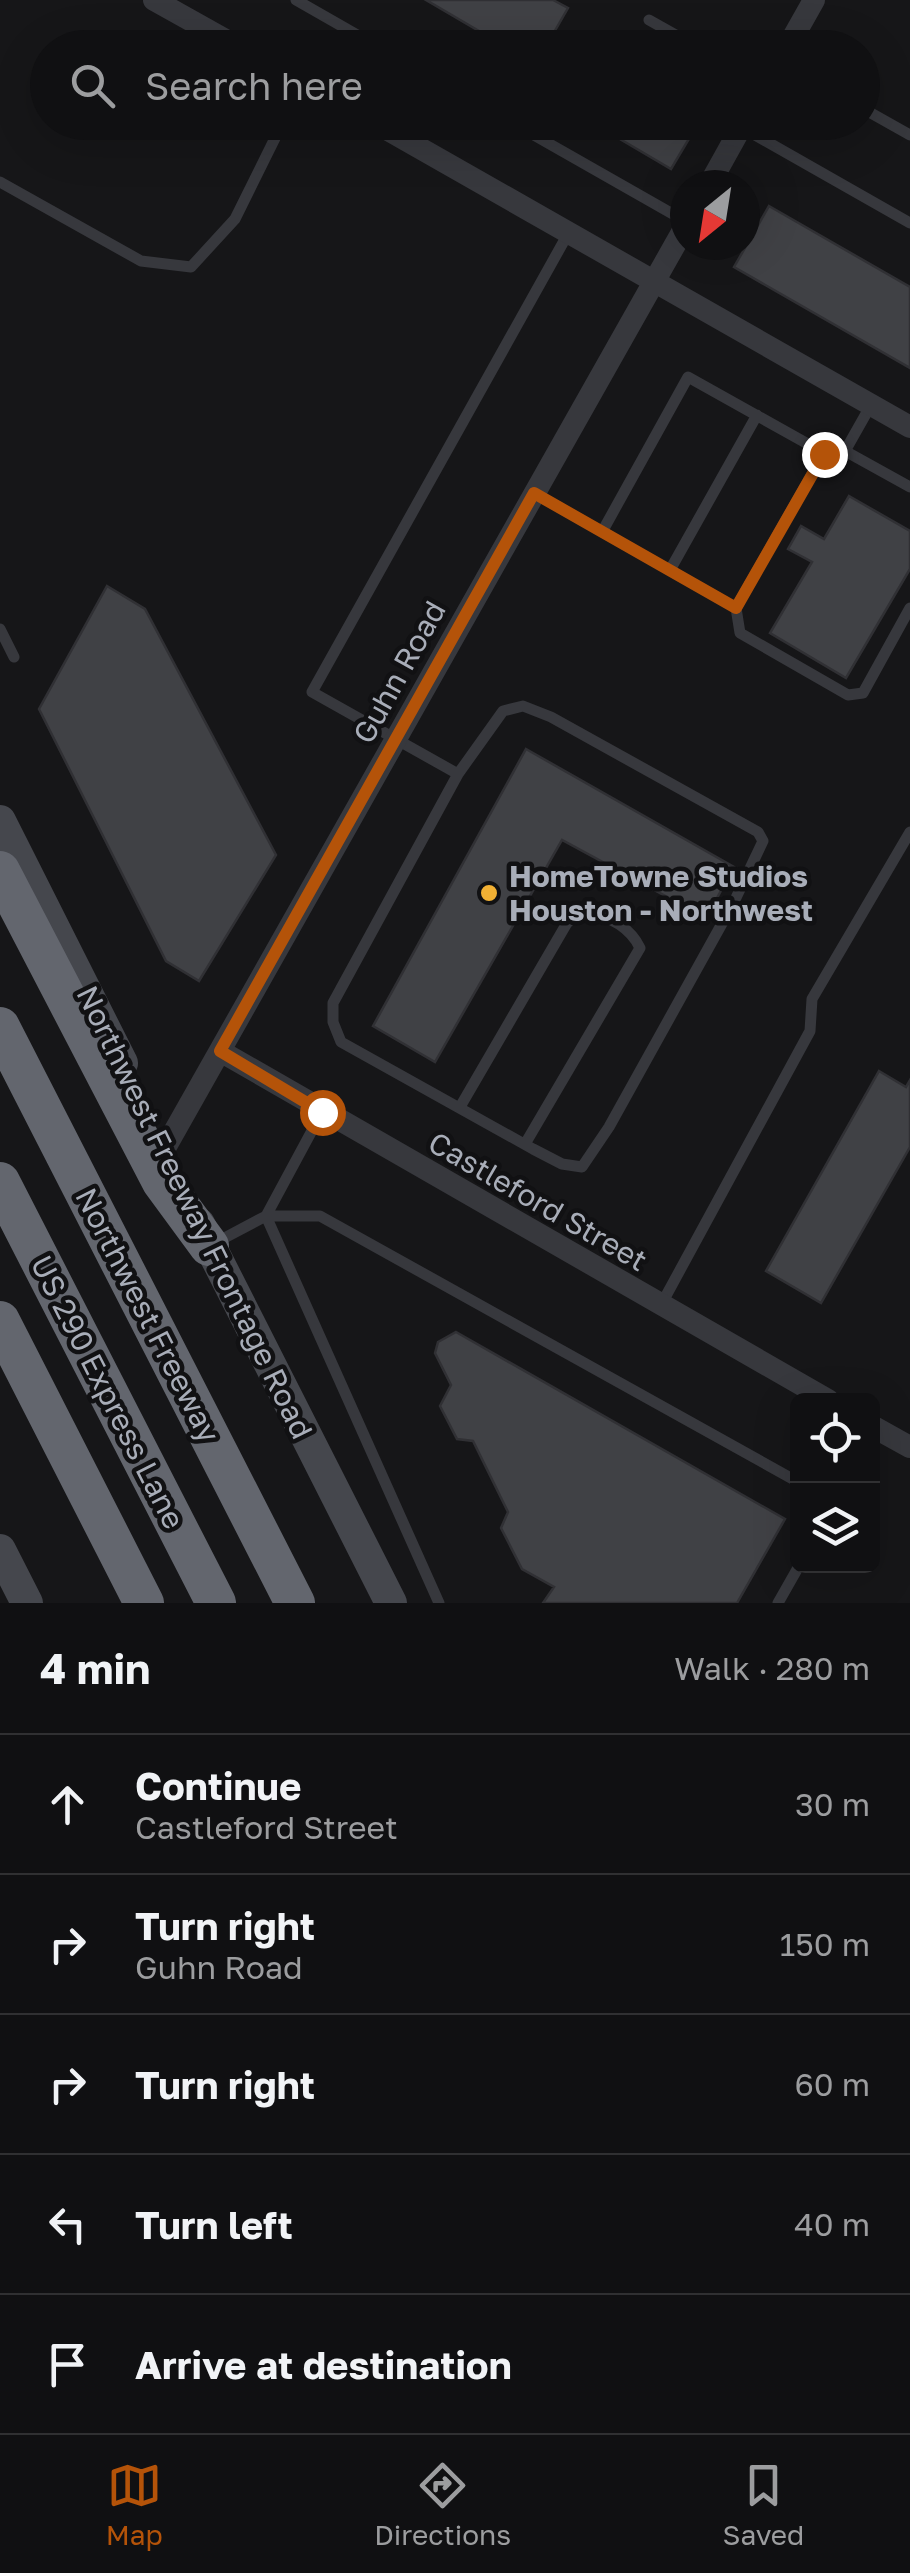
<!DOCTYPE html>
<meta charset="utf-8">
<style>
:root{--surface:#101012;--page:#19191b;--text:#f1f3f6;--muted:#9c9d9f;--line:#303032;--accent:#b45309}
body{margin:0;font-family:"Golos Text",sans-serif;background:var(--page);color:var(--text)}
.controls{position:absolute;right:30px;bottom:30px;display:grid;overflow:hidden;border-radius:15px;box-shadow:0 10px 40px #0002}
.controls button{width:90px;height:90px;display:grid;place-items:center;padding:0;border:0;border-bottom:2px solid var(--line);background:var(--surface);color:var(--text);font:50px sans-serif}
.compass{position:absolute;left:670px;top:170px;width:90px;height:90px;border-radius:50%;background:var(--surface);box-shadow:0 10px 40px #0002;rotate:210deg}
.stop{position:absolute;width:30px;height:30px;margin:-22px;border:8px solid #b45309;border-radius:50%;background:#fff}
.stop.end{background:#b45309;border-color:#fff;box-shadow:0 2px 10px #0008}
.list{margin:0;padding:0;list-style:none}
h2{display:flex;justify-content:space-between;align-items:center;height:130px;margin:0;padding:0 40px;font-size:42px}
h2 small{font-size:32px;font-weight:400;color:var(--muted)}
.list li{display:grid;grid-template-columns:65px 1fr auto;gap:30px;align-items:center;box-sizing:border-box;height:140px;padding:0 40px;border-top:2px solid var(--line)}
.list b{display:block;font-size:38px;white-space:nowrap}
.list p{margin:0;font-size:32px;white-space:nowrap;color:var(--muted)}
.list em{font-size:32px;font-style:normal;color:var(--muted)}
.icon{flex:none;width:55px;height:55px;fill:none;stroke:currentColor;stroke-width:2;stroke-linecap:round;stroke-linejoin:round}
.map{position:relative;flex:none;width:910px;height:1603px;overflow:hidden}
.search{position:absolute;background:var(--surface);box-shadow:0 10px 40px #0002;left:30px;right:30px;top:30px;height:110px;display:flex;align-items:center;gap:25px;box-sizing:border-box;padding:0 35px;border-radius:55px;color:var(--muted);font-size:38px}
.sheet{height:830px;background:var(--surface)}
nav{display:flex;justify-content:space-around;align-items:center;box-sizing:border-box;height:140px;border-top:2px solid var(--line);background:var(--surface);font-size:28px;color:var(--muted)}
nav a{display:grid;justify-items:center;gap:5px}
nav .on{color:var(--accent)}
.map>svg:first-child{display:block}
</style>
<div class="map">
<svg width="910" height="1603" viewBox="0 0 910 1603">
<rect width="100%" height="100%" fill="#161618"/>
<path fill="#404145" stroke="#303034" stroke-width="2.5" d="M 426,0 L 553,0 L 568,8 L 545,48 L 508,48 Z
M 591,122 L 699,122 L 671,169 Z
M 769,206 L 910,287 L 910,368 L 734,267 Z
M 849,496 L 910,531 L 910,569 L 846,678 L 770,633 L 812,562 L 788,549 L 801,526 L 824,539 Z
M 107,586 L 145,609 L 276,855 L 199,981 L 166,961 L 39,709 Z
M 526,749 L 734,867 L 706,918 L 562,840 L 435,1062 L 373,1026 Z
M 879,1071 L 906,1087 L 910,1080 L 910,1147 L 821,1303 L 766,1271 Z
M 456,1332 L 785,1519 L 737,1603 L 543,1603 L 554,1587 L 522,1569 L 501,1528 L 508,1512 L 473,1441 L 457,1439 L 440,1406 L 451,1385 L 435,1353 L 438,1342 Z"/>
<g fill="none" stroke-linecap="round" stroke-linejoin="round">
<path stroke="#37383d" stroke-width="11" d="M 296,0 L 380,48
M 649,20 L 699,48
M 862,108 L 910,135
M 511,122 L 685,221
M 741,127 L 910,223
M 0,182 L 141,261 L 191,267 L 235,219 L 283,122
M 845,451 L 910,487
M 534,493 L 736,608 L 824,453 L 845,451 L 871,405
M 602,532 L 688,377 L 824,453
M 670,570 L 757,415
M 736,608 L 740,633 L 848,695 L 863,693 L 910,608
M 0,629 L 14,657
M 458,774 L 503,711 L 523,706 L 551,717 L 758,832 L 763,841 L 734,902 L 609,1127 L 582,1167 L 562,1164 L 533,1149 L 341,1042 L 333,1022 L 333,1003 L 458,774 L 312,692 L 569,232
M 460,1107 L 567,923 L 582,910 C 605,915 630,926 640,948 L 525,1144
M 322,1112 L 266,1216 L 439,1603
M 213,1244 L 266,1216 L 320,1216 L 798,1482
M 661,1305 L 810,1031 L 812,999 L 910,832
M 778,1603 L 799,1566"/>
<path stroke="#37383d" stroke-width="22" d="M 154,0 L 240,48
M 787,48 L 814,0
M 374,122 L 910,427
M 709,185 L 744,122
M 220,1051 L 828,1400
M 165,1148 L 685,227
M 872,1426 L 910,1447"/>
<path stroke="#45474d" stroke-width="32" d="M 0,821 L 122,1063
M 199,1224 L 391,1603
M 0,1550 L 27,1603"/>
<path stroke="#63666e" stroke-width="40" d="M 0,871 L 162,1182 L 209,1246
M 0,1027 L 295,1603
M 0,1182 L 216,1603
M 0,1321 L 144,1603"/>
</g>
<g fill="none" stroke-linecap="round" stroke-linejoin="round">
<path stroke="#b45309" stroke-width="12" d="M 322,1112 L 220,1051 L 534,493 L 736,608 L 824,454"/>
</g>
<circle fill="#f2b134" stroke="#111113" stroke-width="4" cx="489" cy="893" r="10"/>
<g text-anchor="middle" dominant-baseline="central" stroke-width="9" stroke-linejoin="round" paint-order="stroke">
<g font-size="30" fill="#a8adb8" stroke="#111113">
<text transform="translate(399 672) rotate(-61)">Guhn Road</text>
<text transform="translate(538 1201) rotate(30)">Castleford Street</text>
<text transform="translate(195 1212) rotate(64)">Northwest Freeway Frontage Road</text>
<text transform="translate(148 1315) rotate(63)">Northwest Freeway</text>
<text transform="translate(108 1392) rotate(63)">US 290 Express Lane</text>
</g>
<g font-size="30" font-weight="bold" fill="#a8adb8" stroke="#111113" text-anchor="start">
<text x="509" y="876">HomeTowne Studios<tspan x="509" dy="34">Houston - Northwest</tspan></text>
</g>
</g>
</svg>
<div class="controls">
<button><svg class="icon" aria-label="locate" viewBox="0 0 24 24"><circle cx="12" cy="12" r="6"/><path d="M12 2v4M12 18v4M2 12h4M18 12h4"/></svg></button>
<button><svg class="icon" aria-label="layers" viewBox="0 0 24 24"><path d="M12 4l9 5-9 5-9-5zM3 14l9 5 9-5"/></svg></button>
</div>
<svg class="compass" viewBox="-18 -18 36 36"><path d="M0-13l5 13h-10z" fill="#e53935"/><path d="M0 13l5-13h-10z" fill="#9c9d9f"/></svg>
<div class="stop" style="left:322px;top:1112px"></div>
<div class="stop end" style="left:824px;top:454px"></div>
<div class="search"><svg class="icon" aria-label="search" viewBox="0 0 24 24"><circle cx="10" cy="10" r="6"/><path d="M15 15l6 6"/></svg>Search here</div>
</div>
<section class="sheet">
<h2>4 min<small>Walk · 280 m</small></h2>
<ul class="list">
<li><svg class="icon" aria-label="ahead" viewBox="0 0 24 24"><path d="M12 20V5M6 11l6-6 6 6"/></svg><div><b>Continue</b><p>Castleford Street</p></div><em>30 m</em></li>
<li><svg class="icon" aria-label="right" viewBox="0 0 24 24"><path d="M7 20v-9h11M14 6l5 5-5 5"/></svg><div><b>Turn right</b><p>Guhn Road</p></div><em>150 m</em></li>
<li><svg class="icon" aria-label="right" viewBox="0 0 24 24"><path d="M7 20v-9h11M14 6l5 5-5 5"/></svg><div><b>Turn right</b></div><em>60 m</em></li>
<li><svg class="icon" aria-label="left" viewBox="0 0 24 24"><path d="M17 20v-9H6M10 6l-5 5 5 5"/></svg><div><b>Turn left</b></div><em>40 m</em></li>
<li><svg class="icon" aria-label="arrive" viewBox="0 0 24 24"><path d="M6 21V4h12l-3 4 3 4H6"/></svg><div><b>Arrive at destination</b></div></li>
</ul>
</section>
<nav>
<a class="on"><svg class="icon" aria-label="map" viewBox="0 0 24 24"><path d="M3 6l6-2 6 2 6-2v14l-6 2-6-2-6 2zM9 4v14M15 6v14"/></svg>Map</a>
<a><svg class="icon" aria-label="directions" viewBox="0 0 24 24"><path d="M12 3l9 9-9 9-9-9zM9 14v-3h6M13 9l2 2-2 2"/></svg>Directions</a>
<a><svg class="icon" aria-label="saved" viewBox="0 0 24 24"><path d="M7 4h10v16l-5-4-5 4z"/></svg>Saved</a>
</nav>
